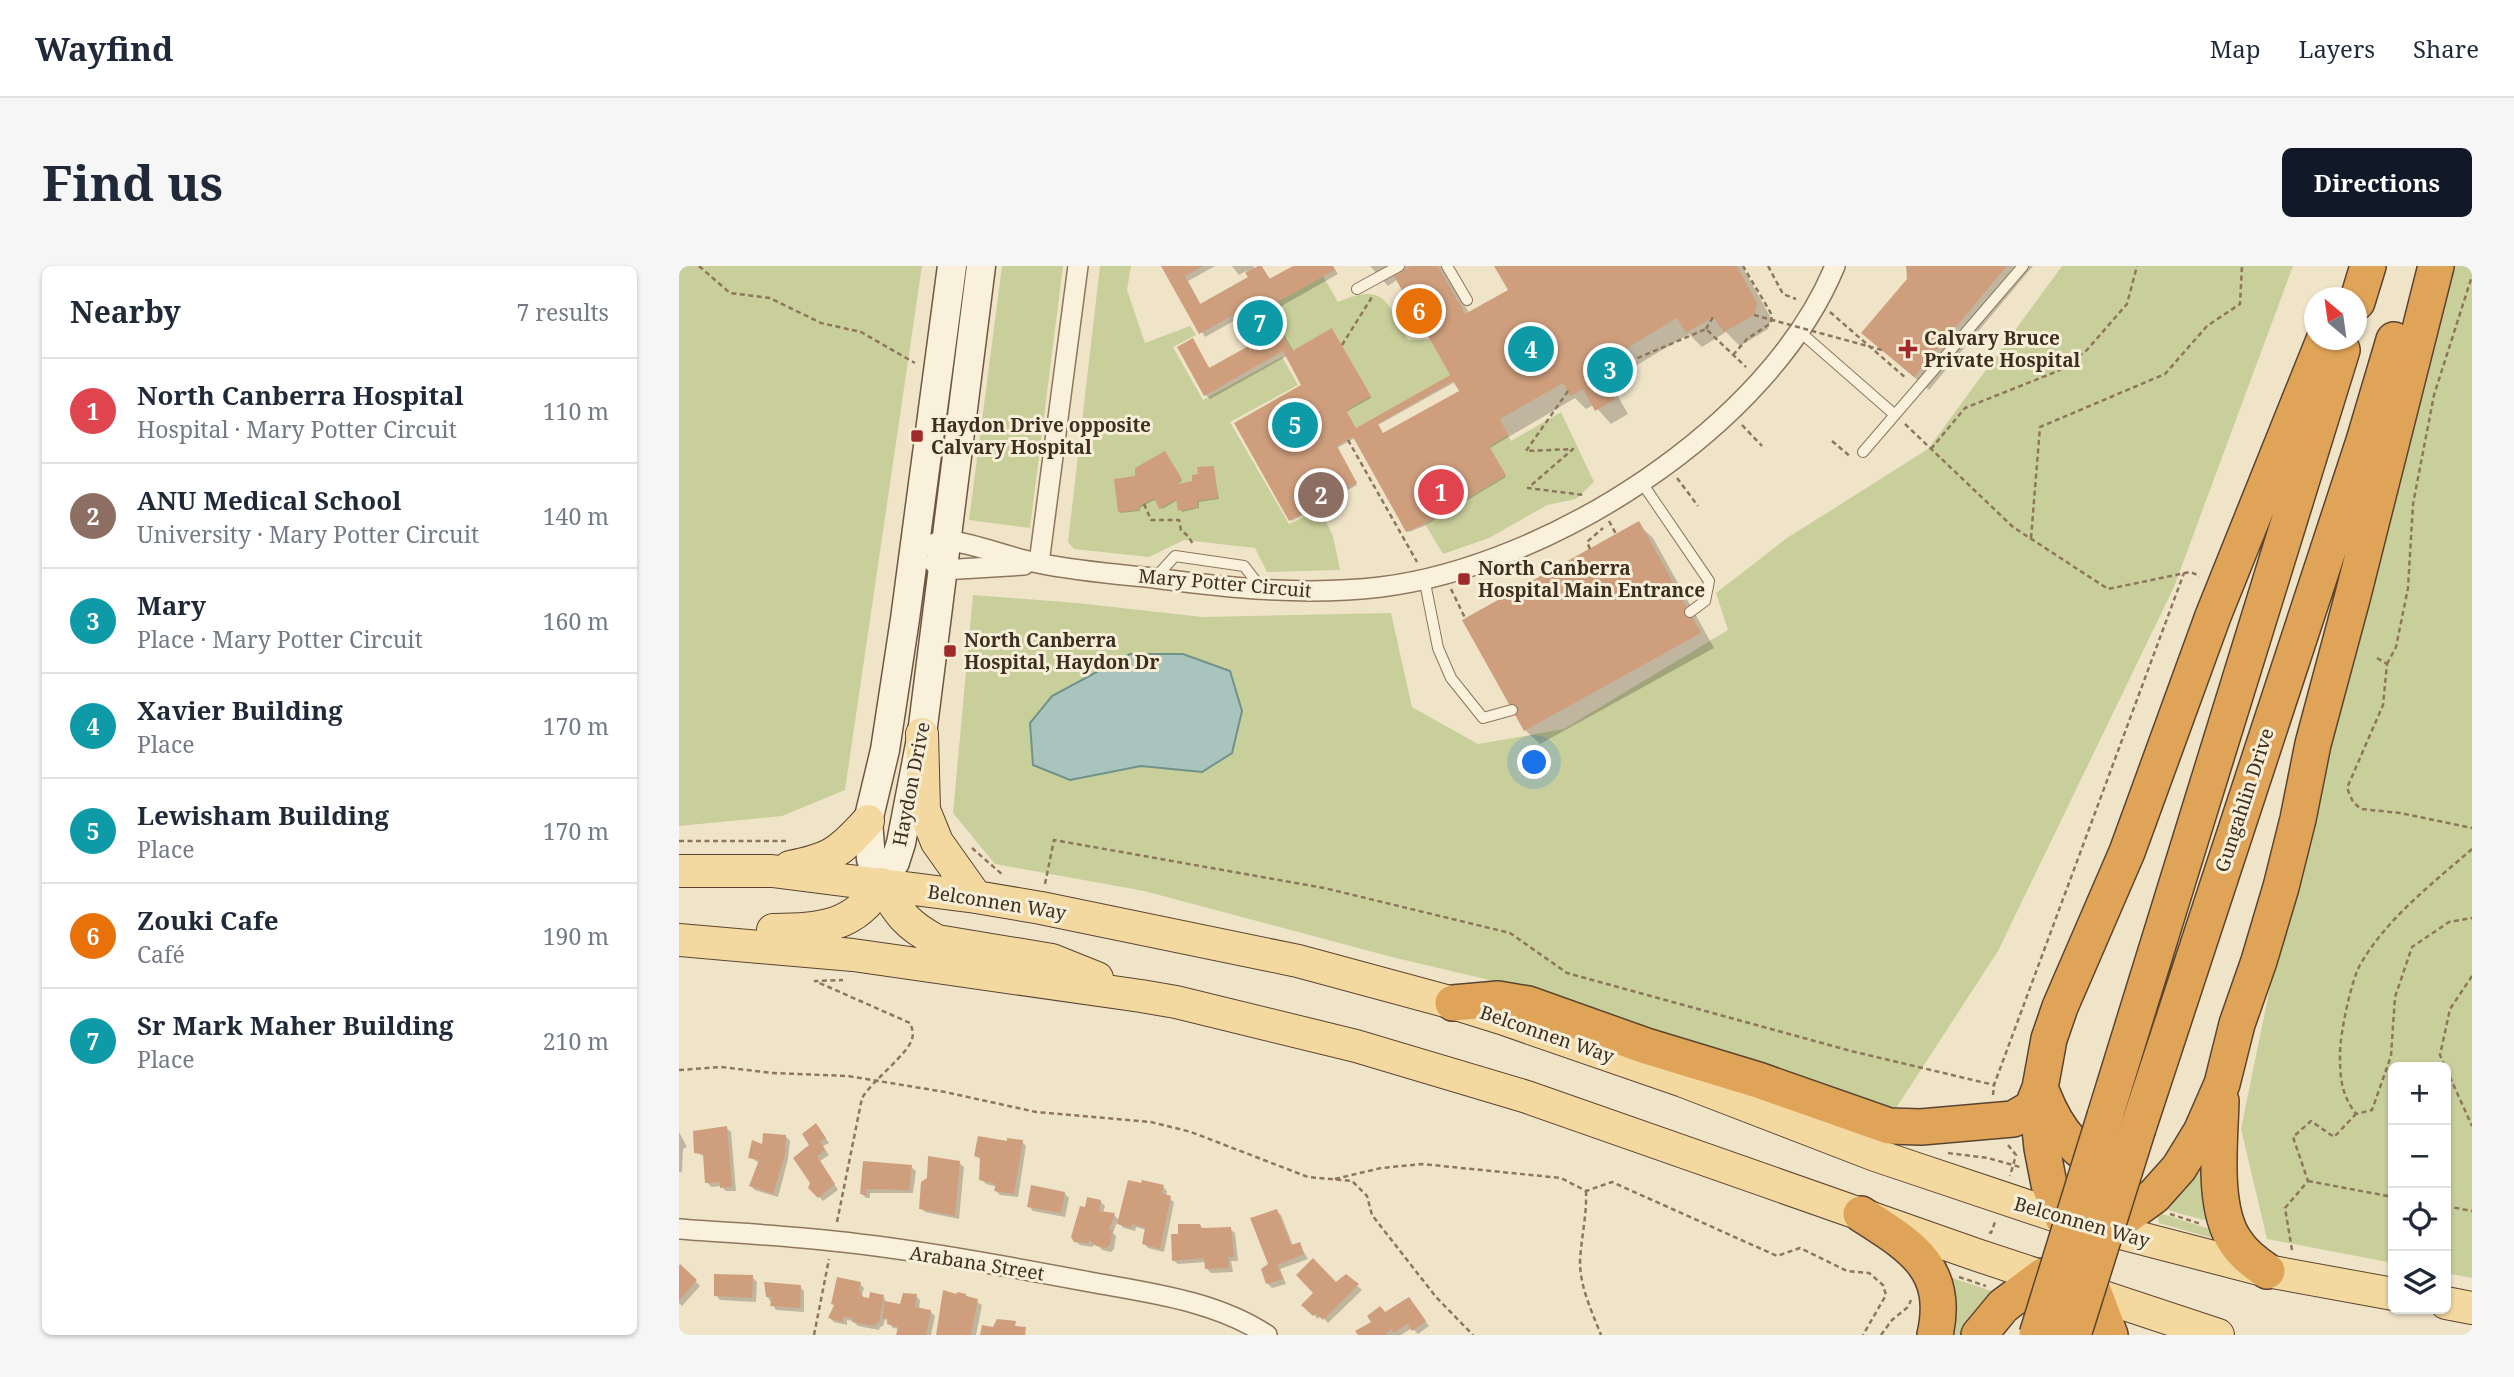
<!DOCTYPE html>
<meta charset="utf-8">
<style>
:root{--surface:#fff;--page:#f6f6f7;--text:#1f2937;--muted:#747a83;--line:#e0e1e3;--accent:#111827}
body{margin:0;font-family:"Noto Serif",serif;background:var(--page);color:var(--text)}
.controls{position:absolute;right:21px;bottom:21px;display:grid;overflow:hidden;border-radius:10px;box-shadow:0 2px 5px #0004}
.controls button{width:63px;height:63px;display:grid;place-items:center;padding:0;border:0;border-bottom:2px solid var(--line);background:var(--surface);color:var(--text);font:35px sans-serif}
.compass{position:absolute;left:1625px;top:21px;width:63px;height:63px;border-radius:50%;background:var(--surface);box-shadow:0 2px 5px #0004;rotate:331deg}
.you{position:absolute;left:856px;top:497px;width:24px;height:24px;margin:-18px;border:5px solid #fff;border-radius:50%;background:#1a73e8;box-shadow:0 0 0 10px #1a73e833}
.badge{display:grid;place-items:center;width:46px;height:46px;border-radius:50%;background:var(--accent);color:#fff;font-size:23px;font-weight:700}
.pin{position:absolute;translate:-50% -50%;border:4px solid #fff;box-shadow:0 2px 7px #0006}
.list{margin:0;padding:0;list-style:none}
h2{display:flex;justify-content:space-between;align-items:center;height:91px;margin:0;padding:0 28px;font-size:30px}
h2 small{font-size:23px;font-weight:400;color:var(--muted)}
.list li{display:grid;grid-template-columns:46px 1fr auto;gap:21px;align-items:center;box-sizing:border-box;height:105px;padding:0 28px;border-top:2px solid var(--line)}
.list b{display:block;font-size:26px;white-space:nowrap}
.list p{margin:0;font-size:23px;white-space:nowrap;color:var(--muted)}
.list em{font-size:23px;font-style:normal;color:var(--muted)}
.icon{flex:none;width:38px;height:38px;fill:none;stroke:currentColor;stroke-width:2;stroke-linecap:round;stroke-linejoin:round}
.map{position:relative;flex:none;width:1793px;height:1069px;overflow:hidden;border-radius:10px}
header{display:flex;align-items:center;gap:42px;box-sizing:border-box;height:98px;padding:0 35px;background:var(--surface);border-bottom:2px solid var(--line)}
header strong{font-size:33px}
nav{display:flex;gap:38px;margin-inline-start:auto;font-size:24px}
.intro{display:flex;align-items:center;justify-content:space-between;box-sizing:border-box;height:168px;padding:0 42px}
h1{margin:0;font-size:49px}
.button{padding:18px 32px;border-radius:10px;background:var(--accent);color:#fff;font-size:24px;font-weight:700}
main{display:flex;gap:42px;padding:0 42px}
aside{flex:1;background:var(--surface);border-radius:10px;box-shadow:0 2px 5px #0004}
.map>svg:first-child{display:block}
</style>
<header>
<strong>Wayfind</strong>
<nav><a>Map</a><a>Layers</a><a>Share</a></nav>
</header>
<div class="intro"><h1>Find us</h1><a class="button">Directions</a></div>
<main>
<aside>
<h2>Nearby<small>7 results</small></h2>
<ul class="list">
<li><span class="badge" style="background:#e0444e">1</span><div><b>North Canberra Hospital</b><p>Hospital · Mary Potter Circuit</p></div><em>110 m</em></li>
<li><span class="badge" style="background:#8d6e63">2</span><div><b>ANU Medical School</b><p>University · Mary Potter Circuit</p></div><em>140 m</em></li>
<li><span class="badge" style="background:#0f9aa8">3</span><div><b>Mary</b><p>Place · Mary Potter Circuit</p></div><em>160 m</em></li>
<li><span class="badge" style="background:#0f9aa8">4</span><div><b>Xavier Building</b><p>Place</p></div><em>170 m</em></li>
<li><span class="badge" style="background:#0f9aa8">5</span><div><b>Lewisham Building</b><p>Place</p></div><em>170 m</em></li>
<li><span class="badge" style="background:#e8710a">6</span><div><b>Zouki Cafe</b><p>Café</p></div><em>190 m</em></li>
<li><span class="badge" style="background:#0f9aa8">7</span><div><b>Sr Mark Maher Building</b><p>Place</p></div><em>210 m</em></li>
</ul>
</aside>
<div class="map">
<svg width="1793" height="1069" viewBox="0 0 1793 1069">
<rect width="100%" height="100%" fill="#f0e4c8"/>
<path fill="#c9cf9b" d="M 0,0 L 243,0 L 166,524 L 103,550 L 0,560 Z
M 323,0 L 384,0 L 351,262 L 290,254 Z
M 421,0 L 452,0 L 448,24 L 466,77 L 511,60 L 517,69 L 494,81 L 524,134 L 603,91 L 619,119 L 551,156 L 610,258 L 641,243 L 654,270 L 661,304 L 588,306 L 576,282 L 505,274 L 470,291 L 395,283 L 389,276 Z
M 1383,0 L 1614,0 L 1495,321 L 1319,685 L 1212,850 L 852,724 L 713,691 L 465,625 L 316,598 L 274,547 L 294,329 L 398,337 L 523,351 L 712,347 L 733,441 L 799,478 L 885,463 L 1049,364 L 1037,327 L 1108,272 L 1249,183 Z
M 1771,0 L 1793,0 L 1793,1012 L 1767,1007 L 1767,801 L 1714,801 L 1714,997 L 1588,973 L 1562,863 L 1611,623 Z
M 644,10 L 659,36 C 707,16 707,36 729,74 L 751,73 L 771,109 L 677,162 L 667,144 L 691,130 L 654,63 L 613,85 L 589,41 Z
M 882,146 L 915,216 L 897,233 L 868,239 L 810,272 L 764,288 L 746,258 L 827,209 L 810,180 L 829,169 L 832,175 Z
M 1524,883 L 1537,957 L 1495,946 L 1479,940 Z
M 1471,944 L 1537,965 L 1536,973 L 1480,957 L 1479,952 L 1475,951 L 1473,954 L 1465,951 Z
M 1264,1009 L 1319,1027 L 1286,1069 L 1264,1069 Z"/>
<path fill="#a9c4bc" stroke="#6f938a" stroke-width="2" d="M 451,388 L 504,388 L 551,405 L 563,445 L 553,487 L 523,506 L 462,500 L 391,514 L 354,499 L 351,457 L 373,430 Z"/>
<path fill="#0003" d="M 484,0 L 536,0 L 509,15 L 522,39 L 571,12 L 567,5 L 560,9 L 553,0 L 574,0 L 576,3 L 582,0 L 592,14 L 617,0 L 654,0 L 659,8 L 592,46 L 615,86 L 655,66 L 692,132 L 667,146 L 677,164 L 771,111 L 776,116 L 699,159 L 704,169 L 785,132 L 719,13 L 709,20 L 691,0 L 762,0 L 791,48 L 831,25 L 817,0 L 1063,0 L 1092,52 L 1089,63 L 1061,80 L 1047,66 L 1023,81 L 1010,68 L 943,108 L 950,120 L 937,127 L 949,148 L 932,158 L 915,139 L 907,143 L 896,132 L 811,182 L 827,211 L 745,260 L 730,266 L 676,172 L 658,182 L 678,219 L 613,255 L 612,254 L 625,119 L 608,90 L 531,133 L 526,128 L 513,74 L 531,103 L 577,78 L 562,51 L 526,71 Z
M 1229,0 L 1354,0 L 1250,124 L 1184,67 L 1229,13 Z
M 487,189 L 503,215 L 496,219 L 515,216 L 534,201 L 540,233 L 520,236 L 520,242 L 503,246 L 499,234 L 483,243 L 477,233 L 461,242 L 461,245 L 442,247 L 440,245 L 458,212 Z
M 959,258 L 974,272 L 1035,382 L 861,478 L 846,464 Z
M 47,862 L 52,866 L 57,925 L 47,925 L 42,920 L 32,921 L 28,916 L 26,891 L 17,886 Z
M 141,864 L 150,877 L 144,880 L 150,889 L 141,895 L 159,924 L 144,935 L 131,921 L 133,880 Z
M 0,866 L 8,881 L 4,883 L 3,906 L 0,906 Z
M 106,870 L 111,875 L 109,893 L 99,931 L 76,924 L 72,920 L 80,897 L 71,891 L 85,880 Z
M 343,876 L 347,880 L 339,931 L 321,929 L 317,925 L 318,921 L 307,918 L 302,913 L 302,894 L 297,889 L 329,877 Z
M 186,896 L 232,901 L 237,905 L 234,927 L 191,927 L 191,932 L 187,932 L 182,927 Z
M 280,897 L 285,901 L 280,953 L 246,946 L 242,942 Z
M 484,921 L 488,925 L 487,930 L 495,936 L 485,986 L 469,982 L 465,977 L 468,964 L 457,961 L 456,965 L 445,962 L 438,956 L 434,967 L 437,970 L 435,983 L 432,986 L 423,984 L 417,977 L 413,981 L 401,979 L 396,975 L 408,943 L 421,935 L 426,940 L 424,947 L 435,949 L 441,955 Z
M 385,927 L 390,932 L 386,951 L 354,945 L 350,940 Z
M 597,945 L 602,949 L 614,980 L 620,978 L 629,993 L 601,1003 L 607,1018 L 593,1022 L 588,1017 Z
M 521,959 L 525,964 L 551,963 L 556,967 L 559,995 L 552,995 L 554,1006 L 532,1007 L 528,1003 L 527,996 L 499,998 L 494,994 L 501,970 Z
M 2,1001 L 21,1020 L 3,1040 L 0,1037 Z
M 667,1010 L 683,1024 L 649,1057 L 642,1049 L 639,1053 L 625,1039 Z
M 73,1011 L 78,1016 L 77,1036 L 41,1034 L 37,1029 Z
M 181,1018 L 185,1022 L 183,1029 L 186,1033 L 204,1030 L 208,1037 L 222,1040 L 237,1030 L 241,1034 L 240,1044 L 252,1046 L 256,1050 L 252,1069 L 219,1069 L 220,1063 L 214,1062 L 206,1053 L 204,1060 L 201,1061 L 200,1064 L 179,1060 L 174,1055 L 168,1054 L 168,1059 L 155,1056 L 151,1052 Z
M 121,1021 L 125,1025 L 125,1046 L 97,1044 L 88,1030 Z
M 286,1029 L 303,1039 L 297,1069 L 259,1069 Z
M 734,1038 L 750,1060 L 739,1068 L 733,1062 L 722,1069 L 682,1069 L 706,1048 Z"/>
<path fill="#cf9f7d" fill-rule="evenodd" d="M 482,0 L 524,0 L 506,10 L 521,38 L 569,11 L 566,7 L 579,0 L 583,0 L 590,13 L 614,0 L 654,0 L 656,4 L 589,41 L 613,85 L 653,62 L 692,130 L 667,144 L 677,162 L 771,109 L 715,10 L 732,0 L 759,0 L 786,48 L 829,24 L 815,0 L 1058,0 L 1078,37 L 1075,49 L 1045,66 L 1034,51 L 1007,67 L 998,52 L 930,93 L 936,105 L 924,112 L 936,133 L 916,145 L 904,123 L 891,130 L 884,117 L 821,153 L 829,169 L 810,180 L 827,209 L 743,259 L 727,266 L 674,171 L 658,180 L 678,217 L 610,255 L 555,157 L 622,119 L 604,85 L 525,130 L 498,81 L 514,72 L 530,102 L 575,77 L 558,47 L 520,68 ZM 774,115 L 780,125 L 704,167 L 699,158 L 690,163 Z
M 1227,0 L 1328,0 L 1235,111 L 1182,67 L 1228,13 Z
M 486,185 L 503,213 L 498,216 L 498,218 L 513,215 L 513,209 L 519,208 L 518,201 L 535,200 L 539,232 L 519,234 L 519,241 L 499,245 L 497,233 L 480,243 L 475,232 L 460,240 L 460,244 L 439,246 L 435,213 L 456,210 L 456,202 Z
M 960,255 L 1022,367 L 845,465 L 783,354 Z
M 137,857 L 147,872 L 141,875 L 146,884 L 138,890 L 156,918 L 139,932 L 129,922 L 131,917 L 114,892 L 130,879 L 123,868 Z
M 48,860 L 53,921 L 41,922 L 41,916 L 26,917 L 24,888 L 15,887 L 14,865 Z
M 84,867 L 107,869 L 106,888 L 94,928 L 70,920 L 80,894 L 69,892 L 73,874 L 83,878 Z
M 299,870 L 328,875 L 328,872 L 344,874 L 335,928 L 315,925 L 317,918 L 300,914 L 301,892 L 295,890 Z
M 249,890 L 281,895 L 276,950 L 240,943 L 242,916 L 248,912 Z
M 184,895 L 233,899 L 230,924 L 187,923 L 188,929 L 181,928 Z
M 449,914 L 462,917 L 463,914 L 485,919 L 483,927 L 492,930 L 481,983 L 463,978 L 466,962 L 453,958 L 452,962 L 438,958 Z
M 352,919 L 386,926 L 382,947 L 348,941 Z
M 408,931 L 422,934 L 420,945 L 436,947 L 430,964 L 434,964 L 431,979 L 427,982 L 417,980 L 411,974 L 408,977 L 395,976 L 392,971 L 401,940 L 406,941 Z
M 598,943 L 612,979 L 621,976 L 625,988 L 598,999 L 604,1013 L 587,1018 L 582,1003 L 589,998 L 571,952 Z
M 499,958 L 521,958 L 522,962 L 552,961 L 555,991 L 549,991 L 550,1002 L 526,1003 L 525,992 L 493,995 L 492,968 L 499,968 Z
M 634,992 L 657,1016 L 667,1008 L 680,1018 L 644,1054 L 636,1047 L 634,1050 L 622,1039 L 634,1027 L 617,1009 Z
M 1,998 L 18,1014 L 0,1035 L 0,1000 Z
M 35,1008 L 74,1009 L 73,1032 L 35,1030 Z
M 158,1011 L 182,1016 L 180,1024 L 184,1031 L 190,1032 L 191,1026 L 205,1029 L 200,1056 L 197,1057 L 196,1060 L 173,1056 L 174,1052 L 164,1051 L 164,1056 L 149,1052 L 155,1039 L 152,1038 Z
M 85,1016 L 122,1019 L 121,1042 L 91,1040 L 93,1031 L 87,1031 Z
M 264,1024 L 277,1028 L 279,1026 L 287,1028 L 287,1030 L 299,1033 L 292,1069 L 257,1069 Z
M 224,1027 L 238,1028 L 236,1041 L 252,1044 L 247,1069 L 217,1069 L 219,1061 L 208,1058 L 209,1053 L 203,1052 L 206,1035 L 221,1038 Z
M 730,1031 L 747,1055 L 733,1065 L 728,1058 L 714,1067 L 713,1063 L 707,1067 L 708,1069 L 679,1069 L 676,1065 L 692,1056 L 688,1050 L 701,1040 L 706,1046 Z
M 318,1053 L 337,1055 L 336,1060 L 347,1061 L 346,1069 L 301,1069 L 303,1059 L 314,1061 Z"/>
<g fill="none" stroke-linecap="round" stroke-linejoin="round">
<g stroke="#8d765c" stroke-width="12">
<path id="service" d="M 768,0 L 788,34
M 678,23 L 720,0
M 1120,65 L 1216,149
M 1184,186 L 1344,0
M 963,217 L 1030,315 L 1026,335 L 1011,346
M 476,312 L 496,290 L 565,300 L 583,323
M 745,312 L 759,382 L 772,412 L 804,452 L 833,444"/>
</g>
<g stroke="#8d765c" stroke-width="22">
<path id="minor" d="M 237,284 C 247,281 262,273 272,275 C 301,279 330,292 359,297 C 397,305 436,308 475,312 C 551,322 625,330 702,321 C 870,300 1090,161 1156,0
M 255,297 L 264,304 L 345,299
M 360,297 L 399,0
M 0,963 C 51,967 103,969 154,975 C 240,984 326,1000 411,1016 C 471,1027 537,1035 588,1069"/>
</g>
<g stroke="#6f573f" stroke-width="31">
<path id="secondary" d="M 202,618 L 216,596 L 222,577 L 243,468 L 302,0
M 202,618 L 192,593 L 189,555 L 206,484 L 226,353 L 273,0"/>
</g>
<g stroke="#5b4430" stroke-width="34">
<path id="primary" d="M 243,468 L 245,544 L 258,576 L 297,631
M 111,601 C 152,593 161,586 189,555
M 0,605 L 93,605 L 297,631 L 362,642 L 619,695 L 774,737 L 822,752 L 1004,815 L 1196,889 L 1384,952 L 1588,1005 L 1714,1028
M 202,618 C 220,647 227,659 258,675 L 373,694 L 418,712
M 94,664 C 141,663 176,662 202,618
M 0,674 L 174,689 L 462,730 L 497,736 L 677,780 L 848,831 L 1298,989 L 1539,1069
M 1767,1037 L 1793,1042"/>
</g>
<g stroke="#5b4430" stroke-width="38">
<path id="motorway" d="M 1678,36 L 1689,0
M 774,737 L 819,733 L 849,738 L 967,780 L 1079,814 L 1210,860 L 1242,861 L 1334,853 L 1353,842 L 1361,822
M 1364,829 C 1378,865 1400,894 1440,904
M 1542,835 C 1541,874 1533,942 1556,975 C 1564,988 1576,997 1588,1005
M 1426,850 L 1663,84
M 1459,862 L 1685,175 L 1715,74
M 1182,948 C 1232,980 1271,1002 1256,1069
M 1384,952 L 1370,918 L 1363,882 L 1360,854 L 1361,822 L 1370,773 L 1381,741 L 1448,586 L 1534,350 L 1645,74
M 1428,964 L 1475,930 L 1500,902 L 1522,866 L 1543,818 L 1558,758 L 1580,695 L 1602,621 L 1619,553 L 1634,478 L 1674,329 L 1757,0
M 1415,1027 L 1431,1069
M 1300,1069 L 1324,1040 L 1364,1010"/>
</g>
<path stroke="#8d765c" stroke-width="2.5" stroke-dasharray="5 3.5" stroke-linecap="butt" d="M 20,0 L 51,27 L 91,32 L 142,57 L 182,66 L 236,97
M 1089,0 L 1104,28 L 1117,33
M 1151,46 L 1228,113
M 1027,63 L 1034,51
M 663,79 L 693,31
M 1054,89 L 1068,73 L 1092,57 L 1093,49 L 1064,0
M 935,102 L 1027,63 L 1067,101
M 889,125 L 847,185 L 894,183 L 849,222 L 905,229
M 1226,158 L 1334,261 L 1429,323 L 1511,306 L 1521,310
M 1063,159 L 1083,180
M 669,174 L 738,296
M 1153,175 L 1172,191
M 1252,183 L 1286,142 L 1379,105 L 1407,85 L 1448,38 L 1458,0
M 998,212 L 1019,240
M 465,238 L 472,254 L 500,254 L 502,264 L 509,270 L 514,278
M 930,255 L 937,268
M 1352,272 L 1361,161 L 1486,108 L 1528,60 L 1561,38 L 1563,0
M 911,283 L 908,276 L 924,262
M 772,323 L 786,352
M 1698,392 L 1708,398 L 1704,439 L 1668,522 L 1674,536 L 1682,543 L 1721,547 L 1793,562
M 1708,398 L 1717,381 L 1729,322 L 1734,238 L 1755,129 L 1793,10
M 0,575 L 109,575
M 293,582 L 325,610
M 1793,583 C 1754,617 1707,653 1681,699 C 1672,715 1661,768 1661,787 C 1661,812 1662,828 1677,848 L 1693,844 L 1712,790 L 1716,731 L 1733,681 L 1770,656 L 1793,652
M 366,618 L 375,574 L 645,622 L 831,667 L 888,707 L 1172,785 L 1315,819
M 1793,710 L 1771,743 L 1761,789 L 1793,860
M 0,804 L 42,801 L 93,807 L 169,810 L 266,826 L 357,846 L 472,856 L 512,866 L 629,911 L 673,915 L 688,930 L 693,949 L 757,1031 L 794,1069
M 1314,829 L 1315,819 L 1505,307
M 1329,879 L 1337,889 L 1331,910
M 1269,887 L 1309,892 L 1341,901
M 656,913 L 702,902 L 743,898 L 882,912 L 907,925 L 933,916 L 1098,990 L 1121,982 L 1168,1005 L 1190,1007 L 1204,1019 L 1207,1029 L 1184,1069
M 1629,915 L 1714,931
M 907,925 C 908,950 902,972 901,996 C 901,1021 913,1046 922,1069
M 1767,940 L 1793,945
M 1491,948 L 1522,958
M 158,956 L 183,832 C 193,815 229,788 233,773 C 235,767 233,762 231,757 L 136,715 L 164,714
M 1310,966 L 1312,967 L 1316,956
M 1613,984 L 1606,942 L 1629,915 L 1614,871 L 1632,855 L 1655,871 L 1677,848
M 1280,1011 L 1307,1020
M 135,1069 L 150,993
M 1202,1069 L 1213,1054 L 1229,1041 L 1232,1034"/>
<use href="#service" stroke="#faf1dc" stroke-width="10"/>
<use href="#minor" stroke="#faf1dc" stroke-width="19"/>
<use href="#secondary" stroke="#faf1dc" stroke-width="28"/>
<use href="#primary" stroke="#f3d9a0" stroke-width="32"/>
<use href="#motorway" stroke="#e0a458" stroke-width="35"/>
<g stroke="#5b4430" stroke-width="38" stroke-linecap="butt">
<path id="motorway-bridge" d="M 1358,1069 L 1426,850
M 1394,1069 L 1459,862"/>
</g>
<path stroke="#8d765c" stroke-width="2.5" stroke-dasharray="5 3.5" stroke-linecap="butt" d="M 1075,49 L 1203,84"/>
<use href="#motorway-bridge" stroke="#e0a458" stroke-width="35"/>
</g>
<g fill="#9e2a2b" stroke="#f7eed8" stroke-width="2.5">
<path d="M1225.5 72.5h7v7h7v7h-7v7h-7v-7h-7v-7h7z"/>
<rect x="231" y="163" width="14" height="14" rx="3.5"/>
<rect x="778" y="306" width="14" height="14" rx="3.5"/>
<rect x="264" y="378" width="14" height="14" rx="3.5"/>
</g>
<g text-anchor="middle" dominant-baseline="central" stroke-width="6" stroke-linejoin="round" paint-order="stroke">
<g font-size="19" font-weight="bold" fill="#3d2e20" stroke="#f7eed8" text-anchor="start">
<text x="1245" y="72">Calvary Bruce<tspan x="1245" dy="22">Private Hospital</tspan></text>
<text x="252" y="159">Haydon Drive opposite<tspan x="252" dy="22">Calvary Hospital</tspan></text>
<text x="799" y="302">North Canberra<tspan x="799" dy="22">Hospital Main Entrance</tspan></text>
<text x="285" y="374">North Canberra<tspan x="285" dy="22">Hospital, Haydon Dr</tspan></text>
</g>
<g font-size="19" fill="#3d2e20" stroke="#f7eed8">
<text transform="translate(546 317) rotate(5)">Mary Potter Circuit</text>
<text transform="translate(232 518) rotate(-79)">Haydon Drive</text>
<text transform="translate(1565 534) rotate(-72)">Gungahlin Drive</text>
<text transform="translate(318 636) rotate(9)">Belconnen Way</text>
<text transform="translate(868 768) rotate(19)">Belconnen Way</text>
<text transform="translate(1403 956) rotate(16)">Belconnen Way</text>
<text transform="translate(298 997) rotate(9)">Arabana Street</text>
</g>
</g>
</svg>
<div class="controls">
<button>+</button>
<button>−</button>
<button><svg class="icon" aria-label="locate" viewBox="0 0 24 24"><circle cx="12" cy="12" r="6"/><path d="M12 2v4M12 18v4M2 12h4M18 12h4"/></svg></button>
<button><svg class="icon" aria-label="layers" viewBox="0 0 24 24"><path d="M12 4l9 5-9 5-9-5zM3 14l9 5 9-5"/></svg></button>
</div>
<svg class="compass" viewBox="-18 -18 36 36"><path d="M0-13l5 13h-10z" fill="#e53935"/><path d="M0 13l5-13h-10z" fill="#747a83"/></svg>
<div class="you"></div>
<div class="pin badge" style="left:762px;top:226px;background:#e0444e">1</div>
<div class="pin badge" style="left:642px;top:229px;background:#8d6e63">2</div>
<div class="pin badge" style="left:931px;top:104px;background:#0f9aa8">3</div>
<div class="pin badge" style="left:852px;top:83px;background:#0f9aa8">4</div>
<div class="pin badge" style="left:616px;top:159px;background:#0f9aa8">5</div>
<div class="pin badge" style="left:740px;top:45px;background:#e8710a">6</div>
<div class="pin badge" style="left:581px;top:57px;background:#0f9aa8">7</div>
</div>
</main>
